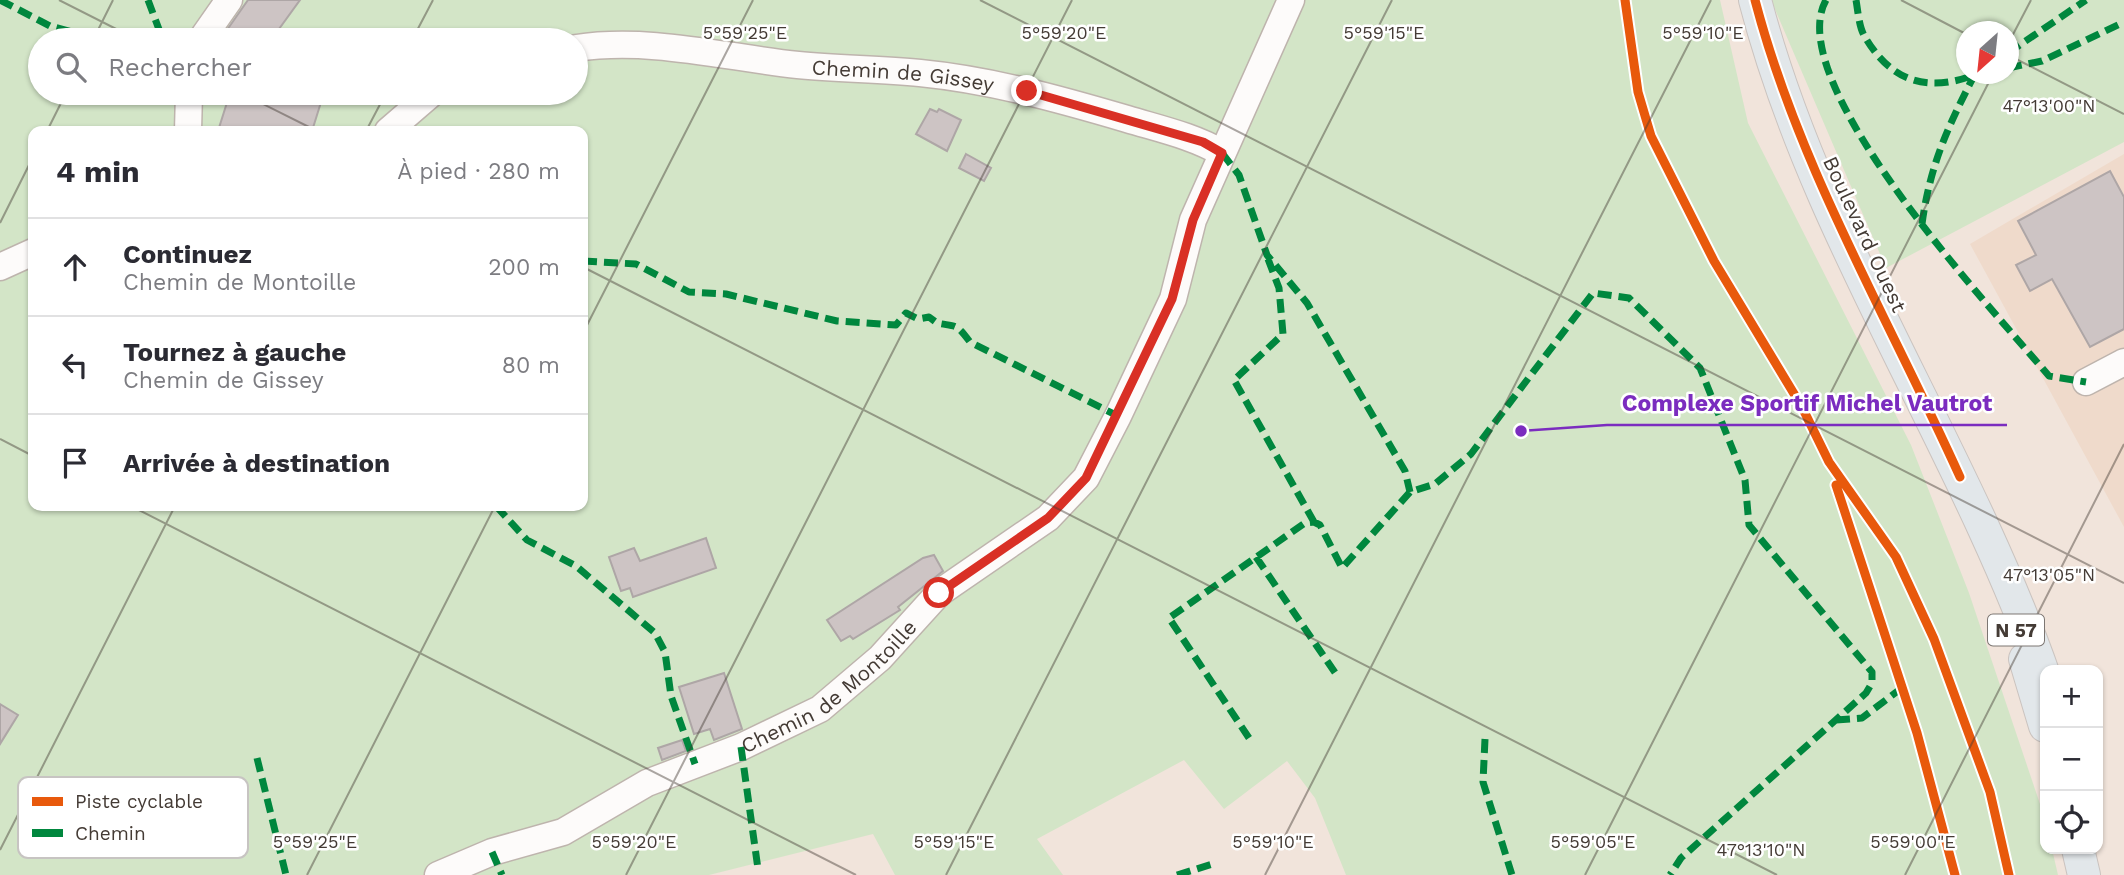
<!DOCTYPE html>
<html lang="fr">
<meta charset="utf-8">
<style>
:root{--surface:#fff;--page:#f2f2f3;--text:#2b2b33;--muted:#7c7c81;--line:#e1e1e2}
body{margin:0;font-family:"Work Sans",sans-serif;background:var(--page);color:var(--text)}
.controls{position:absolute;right:21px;bottom:21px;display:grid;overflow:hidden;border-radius:14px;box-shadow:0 2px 5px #0004}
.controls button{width:63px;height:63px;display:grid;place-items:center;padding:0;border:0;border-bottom:2px solid var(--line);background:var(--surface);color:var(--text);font:35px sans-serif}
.compass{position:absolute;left:1956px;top:21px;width:63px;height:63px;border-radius:50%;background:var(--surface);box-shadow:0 2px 5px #0004;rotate:207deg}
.stop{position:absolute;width:21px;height:21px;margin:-16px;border:5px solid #d93025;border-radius:50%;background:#fff}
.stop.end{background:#d93025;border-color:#fff;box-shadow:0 2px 7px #0008}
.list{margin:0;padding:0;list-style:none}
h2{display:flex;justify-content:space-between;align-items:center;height:91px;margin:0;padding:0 28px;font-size:30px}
h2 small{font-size:23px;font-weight:400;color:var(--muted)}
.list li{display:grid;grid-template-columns:46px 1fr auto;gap:21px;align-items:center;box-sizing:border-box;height:98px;padding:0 28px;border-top:2px solid var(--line)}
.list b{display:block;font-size:26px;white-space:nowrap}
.list p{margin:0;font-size:23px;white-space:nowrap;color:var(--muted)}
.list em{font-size:23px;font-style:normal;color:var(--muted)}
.icon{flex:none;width:38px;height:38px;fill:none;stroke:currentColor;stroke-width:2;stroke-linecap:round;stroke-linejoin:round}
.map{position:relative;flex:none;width:2124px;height:875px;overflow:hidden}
.search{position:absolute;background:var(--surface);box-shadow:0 2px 5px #0004;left:28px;top:28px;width:560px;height:77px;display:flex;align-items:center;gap:18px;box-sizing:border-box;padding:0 24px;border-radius:38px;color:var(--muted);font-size:26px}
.panel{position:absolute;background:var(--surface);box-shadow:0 2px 5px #0004;left:28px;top:126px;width:560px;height:385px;border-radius:14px}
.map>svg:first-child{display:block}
</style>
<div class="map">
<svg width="2124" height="875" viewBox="0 0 2124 875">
<rect width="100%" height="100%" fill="#f1e4db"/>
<path fill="#efdacb" d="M 2124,154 L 2124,527 L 1970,244 Z"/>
<path fill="#d3e5c7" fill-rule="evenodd" d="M 0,0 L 1720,0 L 1748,123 L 1911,445 L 1969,593 L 2045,819 L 2045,849 L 2052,849 L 2058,875 L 1346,875 L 1315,798 L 1287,761 L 1224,809 L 1184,760 L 1037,839 L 1063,875 L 895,875 L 873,834 L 709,875 L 0,875 ZM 40,40 L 576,40 L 576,93 L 40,93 ZM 33,131 L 583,131 L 583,506 L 33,506 Z
M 1771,0 L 2124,0 L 2124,142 L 1886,268 ZM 1966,32 L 2008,32 L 2008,74 L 1966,74 Z"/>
<path fill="#cdc4c4" stroke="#aea6a6" stroke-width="2" d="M 248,0 L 300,0 L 271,40 L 220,40 Z
M 230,93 L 302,93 L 322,99 L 312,131 L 218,131 Z
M 930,109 L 937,112 L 939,109 L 961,120 L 947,151 L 916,134 Z
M 966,154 L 991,168 L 984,181 L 959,168 Z
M 2110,171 L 2124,197 L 2124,329 L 2090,347 L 2052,279 L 2030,291 L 2016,265 L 2036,255 L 2018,221 Z
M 706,538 L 716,568 L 633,597 L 630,588 L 621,591 L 609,557 L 634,548 L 640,561 Z
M 934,555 L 943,571 L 898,607 L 900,610 L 853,639 L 850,636 L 841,641 L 827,620 L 923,558 Z
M 724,673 L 742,729 L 714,740 L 710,729 L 694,734 L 679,687 Z
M 0,704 L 18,715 L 0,744 Z
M 682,740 L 686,751 L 662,760 L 658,748 Z"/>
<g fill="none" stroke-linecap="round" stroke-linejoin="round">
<g stroke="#beb4ad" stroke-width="29">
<g id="minor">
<path d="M 201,40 L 229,0"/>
<path id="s1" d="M 576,48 C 650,37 724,57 798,65 C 838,69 879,69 920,73 C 991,80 1059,99 1127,119 C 1160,129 1193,136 1222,153"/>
<path d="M 188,131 L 189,93"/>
<path d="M 388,131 L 432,93"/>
<path d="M 0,267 L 33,252"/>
<path d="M 2086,382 L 2124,362"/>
<path id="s2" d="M 438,875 L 492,852 L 563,832 L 647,783 L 741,747 L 820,709 L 880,658 L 939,593 L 1048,518 L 1086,478 L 1118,416 L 1173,299 L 1193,220 L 1291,0"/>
</g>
</g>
<g stroke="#cac3bf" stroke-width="34">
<path id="major" d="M 1755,0 C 1817,239 1964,446 2045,678
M 2025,659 L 2045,726
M 2078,849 L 2084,875"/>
</g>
<use href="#minor" stroke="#fdfbfa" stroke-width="26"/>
<use href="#major" stroke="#e2e7ea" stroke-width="32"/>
<path stroke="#00873e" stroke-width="7" stroke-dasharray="14 7" stroke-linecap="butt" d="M 0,0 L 50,26 L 102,40
M 148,0 L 163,40
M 1826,0 C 1780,83 1995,312 2049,376 L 2086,382
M 1856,0 C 1858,11 1859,28 1865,37 C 1892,83 1929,93 1977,74
M 2008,53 L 2086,0
M 2008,68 L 2042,61 L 2124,22
M 1222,153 L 1239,175 L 1267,255 L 1307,303 L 1405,471 L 1410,492
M 1922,224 C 1930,165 1948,126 1975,74
M 1268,259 L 1279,288 L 1283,334 L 1234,380 L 1314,522
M 583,261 L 636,264 L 689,292 L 726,294 L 837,321 L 896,325 L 906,313 L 918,319 L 929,317 L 937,323 C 957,327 956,323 970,342 L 1118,416
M 496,506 L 527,540 L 576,566 L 655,633 L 665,652 L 671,696 L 695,764
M 1256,557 L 1338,677
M 1836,720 L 1862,718 L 1903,687
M 1249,738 L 1169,618 L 1305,523 L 1314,522 L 1320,525 L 1342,568 L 1410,492 L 1435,484 L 1471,454 L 1593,293 L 1629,298 L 1700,368 L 1745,480 L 1749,525 L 1872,672 L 1872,683 L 1866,693 L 1681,858 L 1670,875
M 1485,739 L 1483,782 L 1512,875
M 741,747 L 758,869
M 257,758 L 286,875
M 492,852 L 502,875
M 1177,875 L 1216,863"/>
<g stroke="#fff" stroke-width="13">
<path id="cycleway" d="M 1625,0 L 1638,92 L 1651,136 L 1714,261 L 1802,407 L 1829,462 L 1896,557 L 1934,639 L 1990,792 L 2009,875
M 1755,0 C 1799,168 1889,319 1960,477
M 1836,485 L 1917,733 L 1955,875"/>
</g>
<use href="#cycleway" stroke="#e8590c" stroke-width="9"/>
</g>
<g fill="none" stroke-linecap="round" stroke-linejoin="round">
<path stroke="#d93025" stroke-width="9" d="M 939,593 L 1048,518 L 1086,478 L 1172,299 L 1193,220 L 1222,153 L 1203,142 L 1027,91"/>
</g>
<path fill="none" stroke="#443b35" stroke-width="2" stroke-opacity="0.45" d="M 59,0 L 138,40M 980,0 L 2124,583M 1901,0 L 1966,34M 93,40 L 113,0M 412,40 L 433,0M 2008,44 L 2031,0M 2008,55 L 2124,114M 241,93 L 317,131M 47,131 L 66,93M 366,131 L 386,93M 0,223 L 33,157M 583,267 L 1777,875M 583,333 L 753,0M 0,439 L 33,456M 131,506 L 856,875M 0,850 L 175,506M 307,875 L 495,506M 626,875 L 1072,0M 946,875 L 1392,0M 1265,875 L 1711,0M 1585,875 L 1993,74M 1905,875 L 2124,444"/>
<g text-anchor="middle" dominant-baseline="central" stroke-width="5" stroke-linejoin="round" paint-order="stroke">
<rect fill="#fff" stroke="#7c7672" stroke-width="2" x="1988" y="614.5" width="56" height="31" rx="5"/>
<g font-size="19" font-weight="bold" fill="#443b35">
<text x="2016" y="630">N 57</text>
</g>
<g font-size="21" fill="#443b35" stroke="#fff">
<text stroke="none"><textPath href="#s1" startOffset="329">Chemin de Gissey</textPath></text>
<text transform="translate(1865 234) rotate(65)">Boulevard Ouest</text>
<text stroke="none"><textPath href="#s2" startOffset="438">Chemin de Montoille</textPath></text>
</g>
</g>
<rect x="18" y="777" width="230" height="81" rx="10" fill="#fff" stroke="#c7c4c2" stroke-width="2"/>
<rect x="32" y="797" width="31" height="9" fill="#e8590c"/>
<rect x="32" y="829" width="31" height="8" fill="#00873e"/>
<g font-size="19" fill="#443b35">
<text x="75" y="808">Piste cyclable</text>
<text x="75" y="840">Chemin</text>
</g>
<g font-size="18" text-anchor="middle" fill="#443b35" stroke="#fff" stroke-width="5" stroke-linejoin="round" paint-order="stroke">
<text x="745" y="39">5°59'25"E</text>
<text x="1064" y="39">5°59'20"E</text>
<text x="1384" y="39">5°59'15"E</text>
<text x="1703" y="39">5°59'10"E</text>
<text x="2049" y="112">47°13'00"N</text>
<text x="2049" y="581">47°13'05"N</text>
<text x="315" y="848">5°59'25"E</text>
<text x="634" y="848">5°59'20"E</text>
<text x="954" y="848">5°59'15"E</text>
<text x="1273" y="848">5°59'10"E</text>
<text x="1593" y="848">5°59'05"E</text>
<text x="1913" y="848">5°59'00"E</text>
<text x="1761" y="856">47°13'10"N</text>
</g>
<path fill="none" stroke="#7b2cbf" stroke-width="2.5" d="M1521 431L1607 425H2007"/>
<circle fill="#7b2cbf" stroke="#fff" stroke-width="2.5" cx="1521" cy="431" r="7"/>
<g font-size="23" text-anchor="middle" font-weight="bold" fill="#7b2cbf" stroke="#fff" stroke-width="5" stroke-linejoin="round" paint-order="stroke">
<text x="1807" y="411">Complexe Sportif Michel Vautrot</text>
</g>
</svg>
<div class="controls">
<button>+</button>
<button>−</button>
<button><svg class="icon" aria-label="locate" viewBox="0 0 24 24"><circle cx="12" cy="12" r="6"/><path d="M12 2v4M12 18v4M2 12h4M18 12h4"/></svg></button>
</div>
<svg class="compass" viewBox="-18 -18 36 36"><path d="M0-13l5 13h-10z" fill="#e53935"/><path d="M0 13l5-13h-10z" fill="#7c7c81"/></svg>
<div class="stop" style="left:939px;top:593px"></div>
<div class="stop end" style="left:1027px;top:91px"></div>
<div class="search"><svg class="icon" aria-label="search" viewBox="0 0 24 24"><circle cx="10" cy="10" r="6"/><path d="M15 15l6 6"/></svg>Rechercher</div>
<section class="panel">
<h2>4 min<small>À pied · 280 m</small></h2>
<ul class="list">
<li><svg class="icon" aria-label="ahead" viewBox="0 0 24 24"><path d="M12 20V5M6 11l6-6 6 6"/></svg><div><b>Continuez</b><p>Chemin de Montoille</p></div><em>200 m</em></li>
<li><svg class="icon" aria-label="left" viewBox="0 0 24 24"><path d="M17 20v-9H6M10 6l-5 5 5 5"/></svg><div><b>Tournez à gauche</b><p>Chemin de Gissey</p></div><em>80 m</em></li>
<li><svg class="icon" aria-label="arrive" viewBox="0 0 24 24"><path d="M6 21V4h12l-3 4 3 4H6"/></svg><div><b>Arrivée à destination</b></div></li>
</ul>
</section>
</div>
